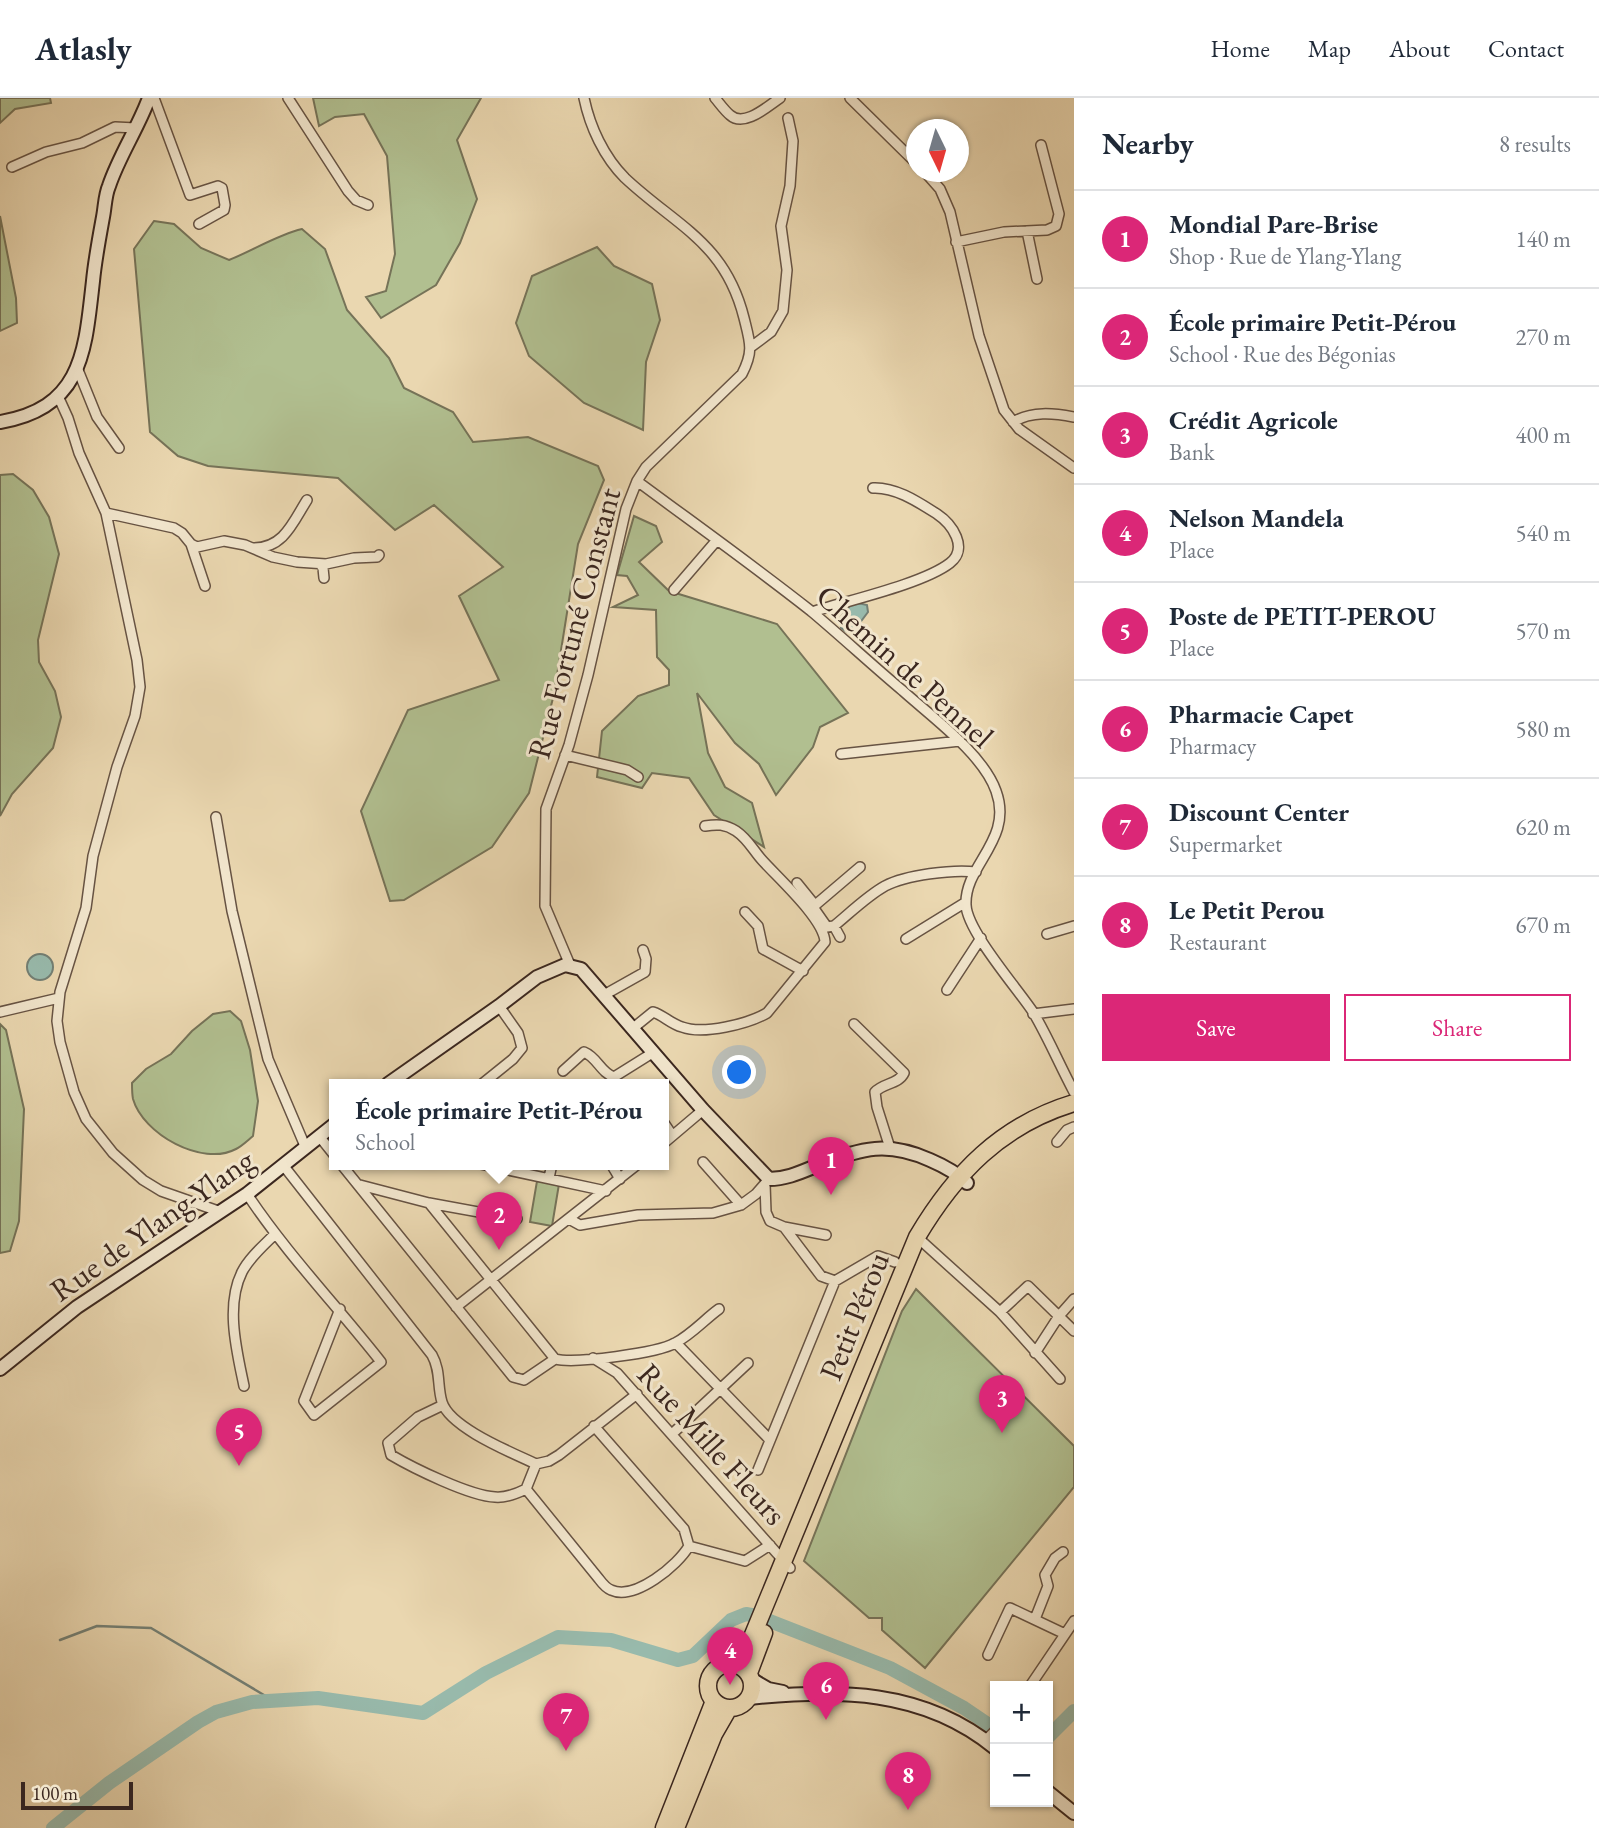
<!DOCTYPE html>
<meta charset="utf-8">
<style>
:root{--surface:#fff;--page:#f2f2f3;--text:#1f2937;--muted:#747a83;--line:#e0e1e3;--accent:#db2777}
body{margin:0;font-family:"EB Garamond",serif;background:var(--page);color:var(--text)}
.controls{position:absolute;right:21px;bottom:21px;display:grid;overflow:hidden;border-radius:0px;box-shadow:0 2px 5px #0004}
.controls button{width:63px;height:63px;display:grid;place-items:center;padding:0;border:0;border-bottom:2px solid var(--line);background:var(--surface);color:var(--text);font:35px sans-serif}
.compass{position:absolute;left:906px;top:21px;width:63px;height:63px;border-radius:50%;background:var(--surface);box-shadow:0 2px 5px #0004;rotate:175deg}
.scale{position:absolute;left:21px;bottom:18px;width:112px;box-sizing:border-box;padding-left:7px;border:4px solid #3b271f;border-top:0;font-size:19px;line-height:24px;white-space:nowrap;color:#3b271f;-webkit-text-stroke:5px #f1e5cc;paint-order:stroke}
.you{position:absolute;left:740px;top:975px;width:24px;height:24px;margin:-18px;border:5px solid #fff;border-radius:50%;background:#1a73e8;box-shadow:0 0 0 10px #1a73e833}
.badge{display:grid;place-items:center;width:46px;height:46px;border-radius:50%;background:var(--accent);color:#fff;font-size:23px;font-weight:700}
.pin{position:absolute;translate:-50% -58px;filter:drop-shadow(0 2px 4px #0008)}
.pin::after{content:'';position:absolute;top:37px;width:24px;height:21px;background:inherit;clip-path:polygon(0 0,100% 0,50% 100%)}
.popup{position:absolute;left:329px;top:981px;width:340px;height:91px;box-sizing:border-box;display:grid;place-content:center;border-radius:0px;background:var(--surface);filter:drop-shadow(0 2px 5px #0005);font-size:23px;white-space:nowrap;color:var(--muted)}
.popup b{font-size:26px;color:var(--text)}
.popup::after{content:'';position:absolute;left:50%;top:100%;margin-left:-14px;border:14px solid transparent;border-top-color:var(--surface)}
.list{margin:0;padding:0;list-style:none}
h2{display:flex;justify-content:space-between;align-items:center;height:91px;margin:0;padding:0 28px;font-size:30px}
h2 small{font-size:23px;font-weight:400;color:var(--muted)}
.list li{display:grid;grid-template-columns:46px 1fr auto;gap:21px;align-items:center;box-sizing:border-box;height:98px;padding:0 28px;border-top:2px solid var(--line)}
.list b{display:block;font-size:26px;white-space:nowrap}
.list p{margin:0;font-size:23px;white-space:nowrap;color:var(--muted)}
.list em{font-size:23px;font-style:normal;color:var(--muted)}
.actions{display:flex;gap:14px;padding:21px 28px}
.actions a{flex:1;padding:16px 0;border:2px solid var(--accent);border-radius:0px;text-align:center;font-size:24px;color:var(--accent)}
.actions .main{background:var(--accent);color:#fff}
.map{position:relative;flex:none;width:1074px;height:1730px;overflow:hidden}
header{display:flex;align-items:center;gap:42px;box-sizing:border-box;height:98px;padding:0 35px;background:var(--surface);border-bottom:2px solid var(--line)}
header strong{font-size:33px}
nav{display:flex;gap:38px;margin-inline-start:auto;font-size:24px}
main{display:flex}
aside{flex:1;background:var(--surface)}
.map>svg:first-child{display:block}
</style>
<header>
<strong>Atlasly</strong>
<nav><a>Home</a><a>Map</a><a>About</a><a>Contact</a></nav>
</header>
<main>
<div class="map">
<svg width="1074" height="1730" viewBox="0 0 1074 1730">
<rect width="100%" height="100%" fill="#ead7b0"/>
<filter id="stains"><feTurbulence type="fractalNoise" baseFrequency=".00286" numOctaves="4"/><feColorMatrix values="0 0 0 0 .2 0 0 0 0 .09 0 0 0 0 .02 0 0 0 .5 -.17"/></filter>
<radialGradient id="worn" r=".72"><stop offset=".6" stop-color="#630" stop-opacity="0"/><stop offset="1" stop-color="#630" stop-opacity=".3"/></radialGradient>
<path fill="#b1bf90" stroke="#767358" stroke-width="2" d="M 0,0 L 50,0 L 51,5 L 15,11 L 0,25 Z
M 313,0 L 481,0 L 457,42 L 477,101 L 460,145 L 436,187 L 381,220 L 366,199 L 386,193 L 395,156 L 387,58 L 364,16 L 335,19 L 319,28 Z
M 0,118 L 16,200 L 17,225 L 0,233 Z
M 154,123 L 174,126 L 201,150 L 229,162 C 254,152 277,137 302,131 L 325,151 L 347,212 L 389,260 L 404,290 L 453,314 L 473,344 L 528,339 L 598,368 L 604,382 L 578,446 L 554,596 L 529,695 L 492,749 L 404,802 L 390,803 L 361,713 L 408,612 L 499,582 L 459,498 L 503,469 L 434,407 L 395,432 L 338,380 L 208,368 L 178,358 L 150,334 L 134,151 Z
M 597,149 L 614,168 L 652,186 L 660,222 L 646,264 L 643,332 L 584,305 L 529,258 L 516,225 L 532,178 Z
M 13,376 L 33,392 L 49,419 L 59,456 L 38,542 L 39,564 L 55,593 L 61,619 L 53,650 L 12,696 L 0,718 L 0,377 Z
M 634,418 L 656,428 L 662,444 L 639,464 L 669,493 L 777,526 L 848,615 L 820,629 L 813,649 L 776,697 L 759,666 L 735,645 L 697,595 L 708,655 L 725,689 L 752,705 L 764,749 L 714,717 L 689,680 L 652,675 L 642,690 L 597,679 L 602,633 L 638,598 L 669,587 L 669,572 L 657,559 L 656,512 L 613,509 L 638,497 L 627,478 L 617,477 Z
M 230,913 L 241,923 L 250,952 L 258,1003 L 253,1038 C 248,1042 242,1048 236,1051 C 202,1069 143,1036 133,1001 C 132,996 132,990 132,985 L 146,971 L 171,956 L 192,933 L 213,916 Z
M 0,926 L 6,932 L 24,1011 L 19,1123 L 10,1153 L 0,1155 Z
M 537,1083 L 559,1086 L 552,1128 L 530,1124 Z
M 916,1191 L 1074,1348 L 1074,1389 L 925,1570 L 882,1532 L 882,1520 L 869,1520 L 804,1463 L 902,1213 Z"/>
<path fill="#98baac" stroke="#737f74" stroke-width="2" d="M 853,504 L 867,507 L 868,514 L 856,530 L 847,534 L 841,530 L 840,520 Z
M27 869a13 13 0 1 1 26 0a13 13 0 1 1-26 0Z"/>
<g fill="none" stroke-linecap="round" stroke-linejoin="round">
<path stroke="#737f74" stroke-width="2.5" d="M 60,1542 L 97,1528 L 151,1530 L 274,1603"/>
<path stroke="#98baac" stroke-width="14" d="M 1048,1639 L 1074,1613
M 53,1730 L 109,1685 L 198,1624 L 216,1614 L 252,1604 L 318,1600 L 423,1615 L 486,1575 L 558,1539 L 611,1542 L 678,1562 L 693,1558 L 731,1522 L 746,1516 L 757,1518 L 890,1570 L 964,1610 L 995,1631"/>
<g stroke="#675343" stroke-width="12">
<path id="street" d="M 154,0 L 190,97 L 218,88 L 222,90 L 225,107 L 224,112 L 199,126
M 288,0 L 348,93 L 356,102 L 368,107
M 715,0 C 720,6 725,13 730,17 C 744,30 768,8 780,0
M 850,0 L 916,65
M 12,69 L 46,54 L 82,45 L 115,29 L 136,30
M 925,74 L 940,91 L 950,114 L 979,238 L 1004,312 L 1019,331 L 1074,370
M 1027,133 L 1037,181
M 956,144 L 1004,134 L 1047,132 L 1056,128 L 1059,116 L 1041,47
M 751,249 L 771,234 L 783,213 L 787,172 L 781,128 L 790,88 L 793,43 L 788,20
M 78,272 L 97,319 L 119,350
M 58,298 L 68,320 L 79,355 L 106,415 L 137,562 L 140,589 L 135,618 L 117,669 L 93,758 L 86,810 L 60,894 L 57,923 L 60,944 L 74,994 L 86,1021 L 113,1055 L 143,1082 L 161,1093 L 221,1114
M 1013,324 C 1032,313 1053,315 1074,319
M 637,383 C 695,426 754,468 811,513 C 842,539 872,567 903,593 C 932,619 983,656 996,693 C 1014,742 964,767 966,807 C 967,833 1017,890 1033,914 C 1048,939 1060,968 1074,994
M 106,415 L 174,430 L 182,435 L 191,446 L 197,449 L 224,443 L 245,447 L 273,459 L 297,464 L 326,466 L 354,460 L 377,459 L 379,457
M 191,446 L 205,488
M 254,450 C 284,450 293,424 307,402
M 320,466 L 323,470 L 324,480
M 674,492 L 717,442
M 812,514 C 846,503 923,486 950,465 C 969,450 952,426 937,416 C 918,404 896,389 873,390
M 841,656 L 960,643
M 565,657 L 627,672 L 638,679
M 216,719 L 232,813 L 268,961 L 305,1048
M 860,769 L 813,809 L 827,829 L 834,828 C 850,815 867,798 885,788 C 906,777 953,771 976,774
M 797,785 L 814,806
M 745,814 L 758,828 L 763,851 L 803,873
M 834,828 L 840,839
M 1047,836 L 1074,828
M 906,841 L 966,804
M 570,867 L 545,808 L 546,711 L 569,647 L 588,577 L 626,411 L 637,383 L 646,369 L 742,276 C 754,253 750,244 744,220 C 725,144 676,128 625,80 C 604,59 590,29 584,0
M 947,892 L 981,840
M 604,897 L 645,874 L 646,861 L 643,852
M 0,914 L 59,900
M 1033,916 L 1074,911
M 854,926 L 904,975 C 899,986 883,985 875,994 L 877,1009 L 890,1050
M 632,931 L 653,914 C 663,917 671,926 682,929 C 703,937 748,926 767,915 L 825,844 C 824,821 778,780 762,762 C 753,752 748,741 736,733 C 725,726 717,726 705,728
M 563,973 L 584,954 C 597,959 601,975 614,979 L 654,954
M 482,986 L 513,961 L 522,950 L 518,935 L 499,908
M 664,1025 L 672,1037
M 319,1038 L 335,1058
M 1057,1044 L 1067,1032 L 1074,1029
M 664,1045 L 703,1012
M 703,1064 L 741,1107
M 341,1066 L 513,1279 L 524,1282 L 555,1261
M 480,1066 L 606,1093
M 611,1066 L 620,1081
M 283,1067 L 432,1257 C 441,1273 437,1288 442,1304 C 450,1330 513,1355 536,1366
M 549,1080 L 552,1066
M 765,1086 L 766,1114 L 770,1123 L 784,1129 L 826,1137
M 360,1087 L 429,1105 L 517,1121
M 247,1096 C 287,1156 337,1208 381,1264 L 314,1317 L 304,1303 L 340,1211
M 429,1105 L 555,1261
M 569,1121 L 580,1127 L 638,1117 L 713,1115 L 741,1107 L 756,1096 L 769,1081
M 784,1129 L 821,1178 L 835,1183
M 917,1139 L 1000,1214 L 1060,1281
M 456,1209 L 638,1066
M 1000,1214 L 1028,1188 L 1074,1233
M 676,1245 L 770,1342
M 1035,1255 L 1059,1218 L 1074,1201
M 593,1260 L 617,1275 L 790,1470
M 555,1261 C 575,1266 658,1255 675,1245 C 691,1237 705,1221 719,1211
M 244,1288 C 237,1254 225,1208 242,1174 C 249,1160 263,1148 274,1137
M 443,1307 L 418,1319 L 388,1345 L 391,1357 C 413,1370 470,1398 495,1399 C 506,1400 516,1396 526,1391 L 536,1366
M 594,1328 L 684,1431 L 689,1448 L 745,1463 L 770,1447
M 672,1336 L 748,1265
M 536,1366 L 549,1363 L 559,1357 L 637,1296
M 758,1372 L 835,1183 L 878,1158 L 895,1164
M 526,1391 L 599,1481 C 602,1485 606,1490 611,1492 C 635,1503 678,1467 689,1448
M 1035,1521 L 1048,1488 L 1045,1477 L 1055,1460 L 1063,1454
M 988,1557 L 1010,1510 L 1065,1536
M 1030,1588 L 1074,1523
M 986,1642 L 995,1633"/>
</g>
<g stroke="#3b271f" stroke-width="16">
<path id="secondary" d="M 0,324 C 83,310 85,253 93,183 C 95,162 99,141 103,119 C 105,109 105,97 109,88 C 119,58 138,30 149,0
M 388,986 L 499,908 L 537,879 L 565,867 L 581,871 L 703,1012 L 769,1081 C 788,1081 803,1073 821,1066 C 863,1050 887,1043 930,1062 C 944,1068 956,1074 967,1085
M 0,1271 L 77,1209 L 247,1096 L 335,1026
M 751,1581 L 768,1591 L 783,1594
M 749,1600 C 837,1591 923,1591 995,1650
M 1048,1694 L 1074,1715"/>
</g>
<g stroke="#3b271f" stroke-width="19">
<path id="highway" d="M708 1588a22 22 0 1 1 44 0a22 22 0 1 1-44 0Z
M 730,1566 L 750,1544 L 917,1139 C 955,1075 1001,1027 1074,1005
M 749,1575 L 764,1535
M 664,1730 L 714,1603
M 676,1730 L 714,1636 L 729,1610"/>
</g>
<use href="#street" stroke="#f1e5cc" stroke-width="9"/>
<use href="#secondary" stroke="#f1e5cc" stroke-width="12"/>
<use href="#highway" stroke="#ead7b0" stroke-width="16"/>
</g>
<g text-anchor="middle" dominant-baseline="central" stroke-width="6" stroke-linejoin="round" paint-order="stroke">
<g font-size="32" fill="#3b271f" stroke="#f1e5cc">
<text transform="translate(574 525) rotate(-75)">Rue Fortuné Constant</text>
<text transform="translate(905 568) rotate(42)">Chemin de Pennel</text>
<text transform="translate(152 1127) rotate(-35)">Rue de Ylang-Ylang</text>
<text transform="translate(854 1218) rotate(-68)">Petit Pérou</text>
<text transform="translate(712 1346) rotate(48)">Rue Mille Fleurs</text>
</g>
</g>
<rect width="100%" height="100%" filter="url(#stains)"/>
<rect width="100%" height="100%" fill="url(#worn)"/>
</svg>
<div class="controls">
<button>+</button>
<button>−</button>
</div>
<svg class="compass" viewBox="-18 -18 36 36"><path d="M0-13l5 13h-10z" fill="#e53935"/><path d="M0 13l5-13h-10z" fill="#747a83"/></svg>
<div class="scale">100 m</div>
<div class="you"></div>
<div class="pin badge" style="left:831px;top:1097px">1</div>
<div class="pin badge" style="left:499px;top:1152px">2</div>
<div class="popup"><b>École primaire Petit-Pérou</b>School</div>
<div class="pin badge" style="left:1002px;top:1335px">3</div>
<div class="pin badge" style="left:730px;top:1587px">4</div>
<div class="pin badge" style="left:239px;top:1368px">5</div>
<div class="pin badge" style="left:826px;top:1622px">6</div>
<div class="pin badge" style="left:566px;top:1653px">7</div>
<div class="pin badge" style="left:908px;top:1712px">8</div>
</div>
<aside>
<h2>Nearby<small>8 results</small></h2>
<ul class="list">
<li><span class="badge">1</span><div><b>Mondial Pare-Brise</b><p>Shop · Rue de Ylang-Ylang</p></div><em>140 m</em></li>
<li><span class="badge">2</span><div><b>École primaire Petit-Pérou</b><p>School · Rue des Bégonias</p></div><em>270 m</em></li>
<li><span class="badge">3</span><div><b>Crédit Agricole</b><p>Bank</p></div><em>400 m</em></li>
<li><span class="badge">4</span><div><b>Nelson Mandela</b><p>Place</p></div><em>540 m</em></li>
<li><span class="badge">5</span><div><b>Poste de PETIT-PEROU</b><p>Place</p></div><em>570 m</em></li>
<li><span class="badge">6</span><div><b>Pharmacie Capet</b><p>Pharmacy</p></div><em>580 m</em></li>
<li><span class="badge">7</span><div><b>Discount Center</b><p>Supermarket</p></div><em>620 m</em></li>
<li><span class="badge">8</span><div><b>Le Petit Perou</b><p>Restaurant</p></div><em>670 m</em></li>
</ul>
<div class="actions"><a class="main">Save</a><a>Share</a></div>
</aside>
</main>
